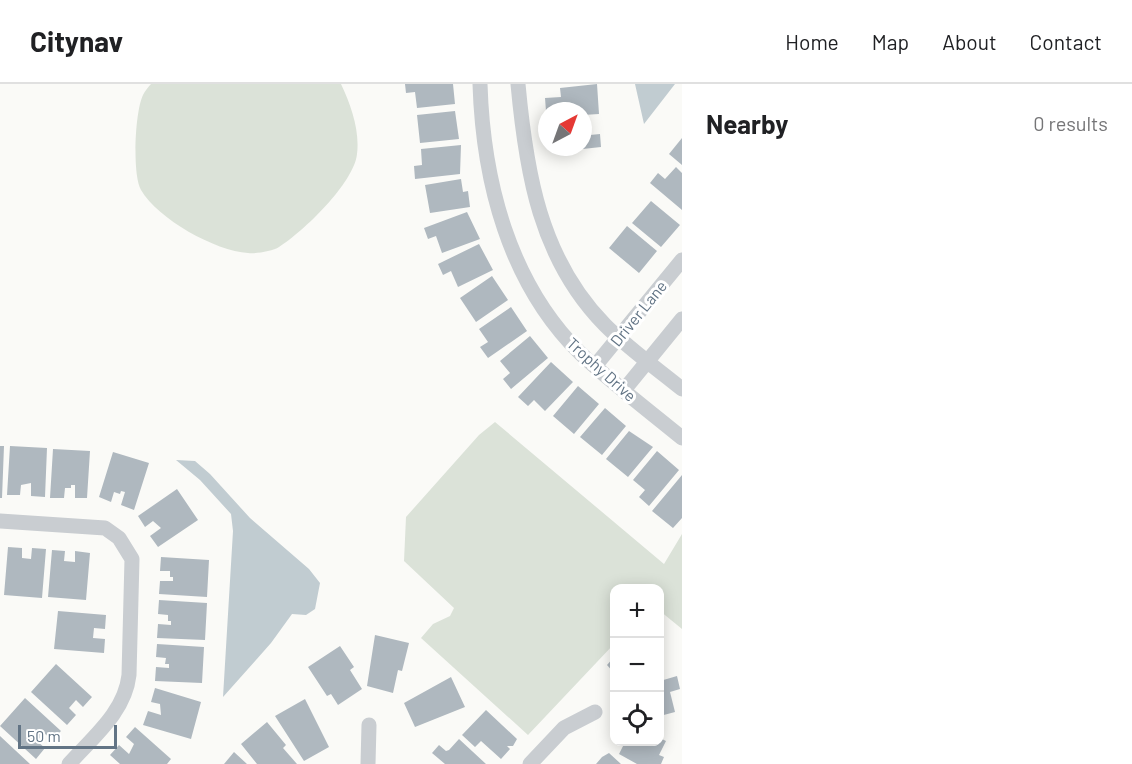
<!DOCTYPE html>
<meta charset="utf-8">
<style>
:root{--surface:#fff;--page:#f2f2f2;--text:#202124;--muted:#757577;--line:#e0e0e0}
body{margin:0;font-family:Barlow,sans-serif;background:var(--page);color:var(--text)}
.controls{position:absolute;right:18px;bottom:18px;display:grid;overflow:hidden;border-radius:12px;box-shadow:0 3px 15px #0003}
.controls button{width:54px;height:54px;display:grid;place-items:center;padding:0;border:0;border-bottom:2px solid var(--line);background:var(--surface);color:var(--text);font:30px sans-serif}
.compass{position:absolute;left:538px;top:18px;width:54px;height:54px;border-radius:50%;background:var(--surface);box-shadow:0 3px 15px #0003;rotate:41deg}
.scale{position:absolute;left:18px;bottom:15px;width:99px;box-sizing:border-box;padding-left:6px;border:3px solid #627485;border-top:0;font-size:16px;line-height:21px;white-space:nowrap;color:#627485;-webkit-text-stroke:4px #fff;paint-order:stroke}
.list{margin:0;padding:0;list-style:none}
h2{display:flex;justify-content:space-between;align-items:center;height:78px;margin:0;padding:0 24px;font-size:26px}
h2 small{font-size:20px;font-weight:400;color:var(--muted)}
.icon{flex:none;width:33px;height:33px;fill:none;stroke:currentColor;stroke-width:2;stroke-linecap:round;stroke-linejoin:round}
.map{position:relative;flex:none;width:682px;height:680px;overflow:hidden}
header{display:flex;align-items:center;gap:36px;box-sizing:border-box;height:84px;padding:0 30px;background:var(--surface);border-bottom:2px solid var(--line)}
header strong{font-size:28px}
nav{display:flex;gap:33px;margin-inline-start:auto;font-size:21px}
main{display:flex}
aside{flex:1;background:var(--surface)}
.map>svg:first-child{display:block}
</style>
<header>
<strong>Citynav</strong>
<nav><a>Home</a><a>Map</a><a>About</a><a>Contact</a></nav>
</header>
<main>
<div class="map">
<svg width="682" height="680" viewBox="0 0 682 680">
<rect width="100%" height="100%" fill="#fafaf7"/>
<path fill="#dbe2d8" d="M 151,0 L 341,0 C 351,21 360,47 357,70 C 354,99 303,148 279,163 C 273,167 256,170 248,169 C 215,167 158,135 141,106 C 132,91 135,27 143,11 C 145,7 148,3 151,0 Z
M 495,338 L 664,480 L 682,450 L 682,545 L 660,527 L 660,504 L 614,504 L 614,560 L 528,651 L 421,554 L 433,540 L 450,532 L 454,524 L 404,477 L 406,433 L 479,351 Z"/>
<path fill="#c1ccd1" d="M 635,0 L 675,0 L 644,40 Z
M 176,376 L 195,377 L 210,390 L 250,434 L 309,485 L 320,499 L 315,525 L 306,531 L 292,530 L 271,559 L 223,613 L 233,447 L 231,430 L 200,396 Z"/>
<path fill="#afb8bf" d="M 405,0 L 453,0 L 455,20 L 417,24 L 415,8 L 406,9 Z
M 597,0 L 599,30 L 583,31 L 583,27 L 546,27 L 545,14 L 561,13 L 560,4 Z
M 455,27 L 459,55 L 420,59 L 417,31 Z
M 583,36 L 588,36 L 590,51 L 600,50 L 601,63 L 555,68 L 554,63 L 583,63 Z
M 682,54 L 682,81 L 669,70 Z
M 461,61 L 460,90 L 415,95 L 414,82 L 422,81 L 421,65 Z
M 676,83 L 682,89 L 682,126 L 650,99 L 658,89 L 665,95 Z
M 461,95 L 463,108 L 468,107 L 470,123 L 430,129 L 425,101 Z
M 651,117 L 680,141 L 661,163 L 632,139 Z
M 467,128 L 480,155 L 442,169 L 436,152 L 428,155 L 424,144 Z
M 627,142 L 657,167 L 639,189 L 609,164 Z
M 479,160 L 493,186 L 458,203 L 451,187 L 443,191 L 438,180 Z
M 492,192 L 508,216 L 476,238 L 460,214 Z
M 511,223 L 527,247 L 488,274 L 480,263 L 488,258 L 479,245 Z
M 530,252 L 548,274 L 511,305 L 503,295 L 510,289 L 500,277 Z
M 551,278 L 573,298 L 545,327 L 534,316 L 528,322 L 518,313 Z
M 578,302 L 599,320 L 574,350 L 553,332 Z
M 605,324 L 626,342 L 602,371 L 580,353 Z
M 629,347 L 653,363 L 628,393 L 606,375 Z
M 0,362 L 4,362 L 2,414 L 0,414 Z
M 10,362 L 47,364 L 45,413 L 31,412 L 31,399 L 21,401 L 20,411 L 7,411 Z
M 53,365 L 90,367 L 87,414 L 75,414 L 75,401 L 71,401 L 71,404 L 65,404 L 64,414 L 50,414 Z
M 657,367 L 679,386 L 649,422 L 639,413 L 645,406 L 633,396 Z
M 113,368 L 149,379 L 134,426 L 121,421 L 125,408 L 121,407 L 120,410 L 114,408 L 111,418 L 99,413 Z
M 682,391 L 682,434 L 673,444 L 652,427 Z
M 177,405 L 198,436 L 158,463 L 150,452 L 161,444 L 153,437 L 145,443 L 138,432 Z
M 8,463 L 22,464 L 22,474 L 31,475 L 32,464 L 46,465 L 42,514 L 4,511 Z
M 52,466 L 65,467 L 64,477 L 75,478 L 75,467 L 90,469 L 86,516 L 48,513 Z
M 161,473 L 209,476 L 207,513 L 159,510 L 160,497 L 173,497 L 173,493 L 170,493 L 170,487 L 160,487 Z
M 159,516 L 207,519 L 205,556 L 157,554 L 158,540 L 171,541 L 171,537 L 168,537 L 168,531 L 158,530 Z
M 58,527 L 106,531 L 105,545 L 94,544 L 93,554 L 105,555 L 104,569 L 54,565 Z
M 375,551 L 409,559 L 402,587 L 398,586 L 393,609 L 367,602 Z
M 157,560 L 204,563 L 202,599 L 155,597 L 156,583 L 169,584 L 169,580 L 165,580 L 166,574 L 156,573 Z
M 340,562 L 354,583 L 350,586 L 362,605 L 338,621 L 331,610 L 327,612 L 308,583 Z
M 614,573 L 614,589 L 607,581 Z
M 56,580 L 92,613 L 83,623 L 76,616 L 69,624 L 76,631 L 67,641 L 31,608 Z
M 677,592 L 680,605 L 670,608 L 675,628 L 660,632 L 660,597 Z
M 451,593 L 465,623 L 415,643 L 404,619 Z
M 155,604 L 201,618 L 191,655 L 143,641 L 148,627 L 161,631 L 160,620 L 151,618 Z
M 25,614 L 61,647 L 52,656 L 44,649 L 37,657 L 45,664 L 36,675 L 0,642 Z
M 305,615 L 329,663 L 304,677 L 275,632 Z
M 486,626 L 517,655 L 513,662 L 507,662 L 510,665 L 501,675 L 481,657 L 475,663 L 462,651 Z
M 267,638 L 286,661 L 283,664 L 297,680 L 257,680 L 241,660 Z
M 135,643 L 171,675 L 167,680 L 120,680 L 110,671 L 119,661 L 129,670 L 134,660 L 126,653 Z
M 0,652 L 30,680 L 0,680 Z
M 660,654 L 666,657 L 659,671 L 664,673 L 661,680 L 637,680 L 619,670 L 625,658 L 635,662 L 636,660 L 632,658 L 660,658 Z
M 459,655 L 486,680 L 445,680 L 432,669 L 439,661 L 446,667 L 449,666 Z
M 234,668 L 247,680 L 224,680 Z
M 609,669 L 621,680 L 596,680 L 602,673 Z"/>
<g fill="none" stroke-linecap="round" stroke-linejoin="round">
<path stroke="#c9cdd1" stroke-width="15" d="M 480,0 C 483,97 509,199 580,269 C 612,299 648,326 682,354
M 518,0 C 526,88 540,175 605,241 C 628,264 656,284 682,305
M 595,282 L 682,176
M 624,306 L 682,235
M 0,437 L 105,444 L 119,454 L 132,475 L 129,591 C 125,628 93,653 69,680
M 368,680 L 369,641
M 530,680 L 564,644 L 595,628"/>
</g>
<g text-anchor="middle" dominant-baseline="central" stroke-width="6" stroke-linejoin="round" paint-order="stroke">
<g font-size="16" fill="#627485" stroke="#fff">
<text transform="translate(638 229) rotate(-51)">Driver Lane</text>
<text transform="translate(602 285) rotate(42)">Trophy Drive</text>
</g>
</g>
</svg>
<div class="controls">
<button>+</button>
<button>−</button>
<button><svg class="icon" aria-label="locate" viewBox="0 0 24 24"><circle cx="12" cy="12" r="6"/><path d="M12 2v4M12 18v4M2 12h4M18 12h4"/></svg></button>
</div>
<svg class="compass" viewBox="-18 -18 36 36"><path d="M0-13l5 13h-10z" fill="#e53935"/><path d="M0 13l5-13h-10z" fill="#757577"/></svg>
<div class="scale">50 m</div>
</div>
<aside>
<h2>Nearby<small>0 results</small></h2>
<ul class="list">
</ul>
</aside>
</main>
